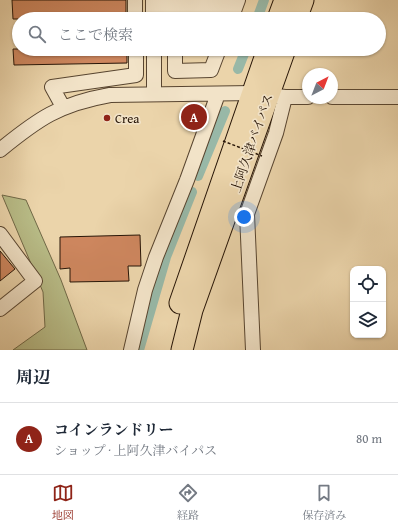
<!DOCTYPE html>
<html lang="ja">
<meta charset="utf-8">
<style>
:root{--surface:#fff;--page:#f2f2f3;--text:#1f2937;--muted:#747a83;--line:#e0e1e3;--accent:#8f2418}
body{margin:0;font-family:"Gentium Book Plus","Noto Serif JP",serif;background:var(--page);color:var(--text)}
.controls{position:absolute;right:12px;bottom:12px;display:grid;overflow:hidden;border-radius:8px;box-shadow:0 1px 3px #0004}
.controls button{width:36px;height:36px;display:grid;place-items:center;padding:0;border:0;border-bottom:1px solid var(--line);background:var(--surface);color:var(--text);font:20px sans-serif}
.compass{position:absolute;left:302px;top:68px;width:36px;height:36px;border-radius:50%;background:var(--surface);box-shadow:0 1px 3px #0004;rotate:42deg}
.you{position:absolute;left:244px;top:217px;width:14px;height:14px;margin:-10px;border:3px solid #fff;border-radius:50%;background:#1a73e8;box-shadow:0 0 0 6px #1a73e833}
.badge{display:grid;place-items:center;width:26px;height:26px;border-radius:50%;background:var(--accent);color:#fff;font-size:13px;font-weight:700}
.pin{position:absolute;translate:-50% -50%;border:2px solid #fff;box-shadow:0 1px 4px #0006}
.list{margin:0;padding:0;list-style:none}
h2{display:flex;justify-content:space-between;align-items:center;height:52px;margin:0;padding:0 16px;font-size:17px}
h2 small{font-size:13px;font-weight:400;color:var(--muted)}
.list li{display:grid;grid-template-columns:26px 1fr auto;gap:12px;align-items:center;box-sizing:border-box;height:72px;padding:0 16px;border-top:1px solid var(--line)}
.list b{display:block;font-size:15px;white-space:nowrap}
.list p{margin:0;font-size:13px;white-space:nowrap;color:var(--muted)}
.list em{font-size:13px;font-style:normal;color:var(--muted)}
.icon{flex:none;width:22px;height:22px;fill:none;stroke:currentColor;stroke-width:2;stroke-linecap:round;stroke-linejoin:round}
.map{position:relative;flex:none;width:398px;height:350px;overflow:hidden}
.search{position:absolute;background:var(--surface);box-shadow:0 1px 3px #0004;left:12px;right:12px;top:12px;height:44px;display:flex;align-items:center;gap:10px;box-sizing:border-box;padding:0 14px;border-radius:22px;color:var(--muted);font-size:15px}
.sheet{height:124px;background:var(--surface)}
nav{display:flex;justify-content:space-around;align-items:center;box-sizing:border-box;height:56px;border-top:1px solid var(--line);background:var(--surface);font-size:11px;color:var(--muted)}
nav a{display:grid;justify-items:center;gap:2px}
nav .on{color:var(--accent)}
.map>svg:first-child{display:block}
</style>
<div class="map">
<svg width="398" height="350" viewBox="0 0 398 350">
<rect width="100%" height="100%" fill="#ebd4aa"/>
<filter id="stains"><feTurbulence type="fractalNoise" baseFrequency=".005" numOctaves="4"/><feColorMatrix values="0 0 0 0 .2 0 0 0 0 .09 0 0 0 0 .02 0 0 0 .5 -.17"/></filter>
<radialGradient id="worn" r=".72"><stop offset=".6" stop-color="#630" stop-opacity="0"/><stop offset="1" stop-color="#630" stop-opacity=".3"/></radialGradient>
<path fill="#b8bc87" stroke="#706847" d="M 2,195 L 26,200 L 61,280 L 87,350 L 13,350 L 45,327 L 43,292 Z"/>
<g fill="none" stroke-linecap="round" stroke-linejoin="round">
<path stroke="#98b8a7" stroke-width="10" d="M 257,19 L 264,0
M 238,69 L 246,49
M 198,176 L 225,111
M 139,350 L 166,257 L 192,192"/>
</g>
<path fill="#cd865e" stroke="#271507" d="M 12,0 L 126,0 L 126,19 L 13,19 Z
M 13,49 L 127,49 L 127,63 L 14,65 Z
M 140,235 L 141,266 L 128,266 L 129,281 L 70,282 L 70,268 L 60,269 L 60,237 Z
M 0,251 L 15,269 L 0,281 Z"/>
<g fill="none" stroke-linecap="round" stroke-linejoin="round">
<g stroke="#584530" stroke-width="16">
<path id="minor" d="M 135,0 L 135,19
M 153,0 L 153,19
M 174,0 L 174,19
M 153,5 L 236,5
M 231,19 L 238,0
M 154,49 L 154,94
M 175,49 L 175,71 L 211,70 L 219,49
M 332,97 L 398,97
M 63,107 L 52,87 L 136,75 L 136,49
M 0,150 C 38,119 59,104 110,95 L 253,93 L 285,97 L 308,97
M 0,234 L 35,281 L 0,309
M 131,350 L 145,290 L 156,257 L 187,180 L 218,94
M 253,350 L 247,214 L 276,133 L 285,97"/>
</g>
<g stroke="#271507" stroke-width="23">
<path id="highway" d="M 278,19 L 285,0
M 296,19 L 303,0
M 180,303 L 268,49
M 182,350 L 192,310 L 285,49"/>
</g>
<use href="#minor" stroke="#f2e3c8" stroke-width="14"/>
<use href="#highway" stroke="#ebd4aa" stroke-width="21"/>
<path stroke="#271507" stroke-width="1.5" stroke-dasharray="3 2" stroke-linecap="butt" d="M 223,141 L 262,156"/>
</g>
<circle fill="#8f2418" stroke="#f2e3c8" stroke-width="1.5" cx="107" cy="118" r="4"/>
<g text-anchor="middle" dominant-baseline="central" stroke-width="3.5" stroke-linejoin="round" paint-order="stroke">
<g font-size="13" fill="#271507" stroke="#f2e3c8" text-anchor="start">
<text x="115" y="118">Crea</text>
</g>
<g font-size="13" fill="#271507" stroke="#f2e3c8">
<text transform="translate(252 143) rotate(-71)">上阿久津バイパス</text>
</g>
</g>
<rect width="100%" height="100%" filter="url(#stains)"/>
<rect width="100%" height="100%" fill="url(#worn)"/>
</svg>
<div class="controls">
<button><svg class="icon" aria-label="locate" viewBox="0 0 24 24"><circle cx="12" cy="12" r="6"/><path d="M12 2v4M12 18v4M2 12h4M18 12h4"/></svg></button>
<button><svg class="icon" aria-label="layers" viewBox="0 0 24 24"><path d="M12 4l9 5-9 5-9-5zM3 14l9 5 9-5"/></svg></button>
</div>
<svg class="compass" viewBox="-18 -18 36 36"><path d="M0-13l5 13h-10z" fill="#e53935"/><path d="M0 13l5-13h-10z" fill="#747a83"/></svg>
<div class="you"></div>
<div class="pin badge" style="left:194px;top:117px">A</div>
<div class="search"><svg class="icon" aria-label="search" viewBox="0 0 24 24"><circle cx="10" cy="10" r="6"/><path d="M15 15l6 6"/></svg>ここで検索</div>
</div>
<section class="sheet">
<h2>周辺<small></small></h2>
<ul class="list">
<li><span class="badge">A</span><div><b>コインランドリー</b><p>ショップ · 上阿久津バイパス</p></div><em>80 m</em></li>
</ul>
</section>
<nav>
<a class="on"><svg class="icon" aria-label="map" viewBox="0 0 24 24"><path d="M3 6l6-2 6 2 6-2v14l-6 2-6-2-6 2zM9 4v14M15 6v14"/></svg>地図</a>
<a><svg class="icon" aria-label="directions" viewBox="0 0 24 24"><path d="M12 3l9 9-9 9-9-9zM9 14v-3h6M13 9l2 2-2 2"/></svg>経路</a>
<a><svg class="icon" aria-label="saved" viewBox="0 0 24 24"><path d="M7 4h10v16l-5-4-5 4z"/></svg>保存済み</a>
</nav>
